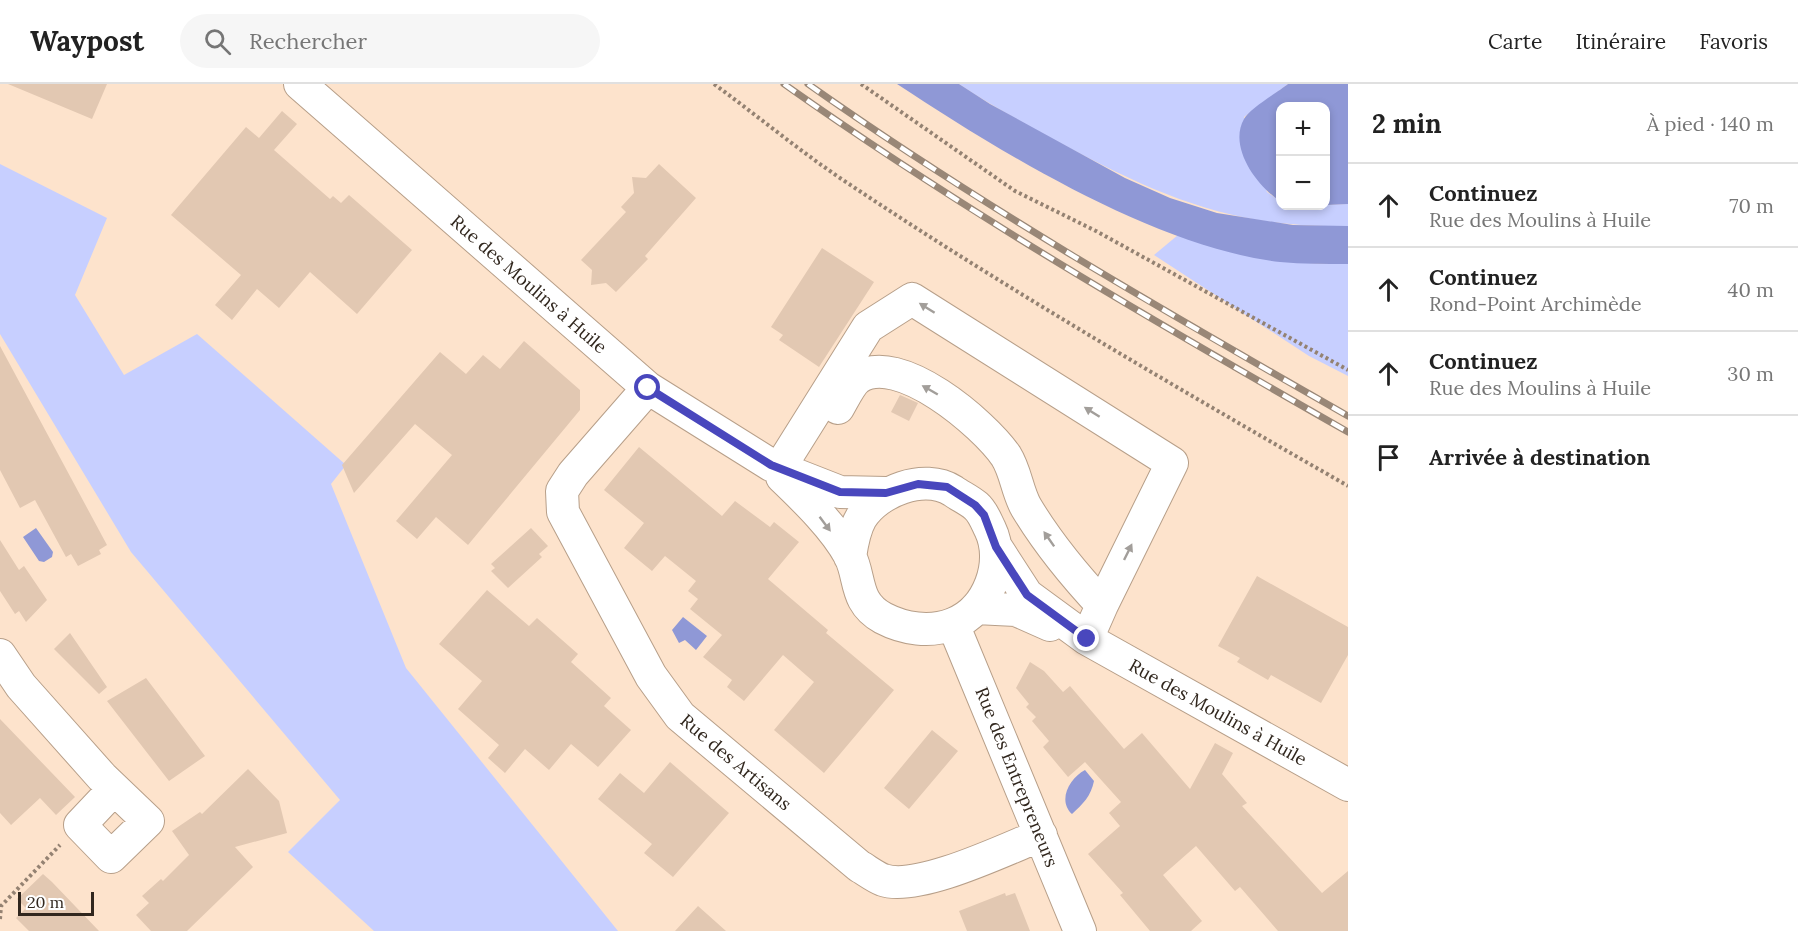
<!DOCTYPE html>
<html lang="fr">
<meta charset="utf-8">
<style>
:root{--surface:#fff;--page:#f6f6f6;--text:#222;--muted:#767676;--line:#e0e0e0}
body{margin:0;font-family:Lora,serif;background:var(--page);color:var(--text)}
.controls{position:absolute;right:18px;top:18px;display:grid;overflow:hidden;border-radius:12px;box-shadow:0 3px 9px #0003}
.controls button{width:54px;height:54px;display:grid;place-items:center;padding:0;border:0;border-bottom:2px solid var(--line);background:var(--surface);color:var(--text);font:30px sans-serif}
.scale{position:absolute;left:18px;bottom:15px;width:76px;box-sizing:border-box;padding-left:6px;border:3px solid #31271e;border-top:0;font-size:16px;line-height:21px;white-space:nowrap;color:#31271e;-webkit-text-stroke:4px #fff;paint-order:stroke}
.stop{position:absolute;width:18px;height:18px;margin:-14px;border:4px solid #4947bd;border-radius:50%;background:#fff}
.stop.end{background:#4947bd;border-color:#fff;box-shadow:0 2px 6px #0008}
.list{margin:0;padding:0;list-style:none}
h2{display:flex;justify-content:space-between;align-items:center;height:78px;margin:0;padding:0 24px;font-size:26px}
h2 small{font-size:20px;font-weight:400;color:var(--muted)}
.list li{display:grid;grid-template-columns:39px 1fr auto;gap:18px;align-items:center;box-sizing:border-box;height:84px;padding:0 24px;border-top:2px solid var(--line)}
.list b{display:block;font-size:22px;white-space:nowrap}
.list p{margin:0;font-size:20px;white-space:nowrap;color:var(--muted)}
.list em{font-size:20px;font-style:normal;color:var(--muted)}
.icon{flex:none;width:33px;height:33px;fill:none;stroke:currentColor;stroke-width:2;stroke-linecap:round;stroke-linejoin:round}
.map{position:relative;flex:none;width:1348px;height:847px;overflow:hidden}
header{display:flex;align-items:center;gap:36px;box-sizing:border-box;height:84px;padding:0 30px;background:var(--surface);border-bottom:2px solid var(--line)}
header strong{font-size:28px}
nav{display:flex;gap:33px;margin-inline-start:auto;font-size:21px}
.search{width:420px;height:54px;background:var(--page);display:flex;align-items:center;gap:15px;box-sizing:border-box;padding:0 21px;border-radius:33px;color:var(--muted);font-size:22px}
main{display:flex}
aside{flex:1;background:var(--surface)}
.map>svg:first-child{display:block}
</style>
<header>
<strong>Waypost</strong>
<div class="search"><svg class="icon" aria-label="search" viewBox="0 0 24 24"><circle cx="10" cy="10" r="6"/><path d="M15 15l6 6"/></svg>Rechercher</div>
<nav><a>Carte</a><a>Itinéraire</a><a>Favoris</a></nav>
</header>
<main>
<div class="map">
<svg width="1348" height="847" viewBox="0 0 1348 847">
<rect width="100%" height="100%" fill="#fde3cc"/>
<path fill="#c7cfff" d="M 959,0 L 1288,0 L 1244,33 L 1267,108 L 1280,117 L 1280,122 L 1348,120 L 1348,142 C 1235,145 1159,112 1062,60 C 1027,41 992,22 959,0 Z
M 0,80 L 107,134 L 75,211 L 124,291 L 197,250 L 346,381 L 331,400 L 406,584 L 618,847 L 374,847 L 288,768 L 340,716 L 131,468 L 0,250 Z
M 1178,151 C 1234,171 1289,181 1348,180 L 1348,292 L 1309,272 L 1154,171 Z"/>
<path fill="#8f98d6" d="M 897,0 L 959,0 L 990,20 L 1125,94 L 1170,114 L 1217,129 L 1293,141 L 1348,142 L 1348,180 C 1325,180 1302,180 1280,178 C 1156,164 1000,68 897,0 Z
M 1288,0 L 1348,0 L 1348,120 L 1326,121 L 1326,22 L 1280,22 L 1280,117 C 1257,102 1228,63 1244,35 C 1249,25 1278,8 1288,0 Z
M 36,444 L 53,468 L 52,473 L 44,478 L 39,477 L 23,453 Z
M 683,533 L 707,552 L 696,566 L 685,556 L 679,559 L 672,546 Z
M 1085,686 L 1094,697 C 1091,712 1083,720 1072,730 C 1057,716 1070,694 1085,686 Z"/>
<path fill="#e2c8b2" d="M 8,0 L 107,0 L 92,35 Z
M 282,27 L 297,40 L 274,66 L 330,115 L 333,112 L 341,119 L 349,111 L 412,166 L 357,230 L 310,188 L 279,224 L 257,205 L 232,236 L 215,221 L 241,191 L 171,131 L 246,43 L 259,54 Z
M 659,80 L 696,114 L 645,172 L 648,175 L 616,208 L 606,199 L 591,201 L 592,186 L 581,176 L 626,128 L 621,123 L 634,109 L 632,93 L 646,94 Z
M 822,164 L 874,198 L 819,283 L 779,256 L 783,251 L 771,243 Z
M 524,257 L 580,306 L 580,326 L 468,461 L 436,433 L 417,455 L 396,437 L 452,371 L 415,340 L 354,409 L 342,381 L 440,268 L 466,290 L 483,271 L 500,285 Z
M 0,262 L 107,461 L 99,466 L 101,470 L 78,482 L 71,470 L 66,473 L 35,416 L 20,424 L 0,386 Z
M 900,311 L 918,319 L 909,337 L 891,328 Z
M 639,363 L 722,432 L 735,417 L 770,443 L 774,438 L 799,458 L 768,495 L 828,546 L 826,549 L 894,606 L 824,689 L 774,646 L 814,598 L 783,571 L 744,617 L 727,603 L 732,596 L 703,573 L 722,551 L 690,525 L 698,515 L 688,507 L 696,497 L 665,472 L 652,487 L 624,464 L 644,439 L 604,406 Z
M 531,444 L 548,462 L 539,470 L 542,473 L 508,504 L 491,487 L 495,484 L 491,480 Z
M 0,456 L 19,486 L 24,482 L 47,516 L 26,538 L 19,527 L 15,530 L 0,507 Z
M 1257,492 L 1348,543 L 1348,571 L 1321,619 L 1271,591 L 1268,596 L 1237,578 L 1240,574 L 1218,562 Z
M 487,506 L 529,542 L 537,534 L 578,570 L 571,578 L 611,614 L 604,622 L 631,646 L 598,683 L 571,660 L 549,686 L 525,665 L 505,689 L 488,674 L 499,661 L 458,625 L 482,597 L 439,560 Z
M 70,549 L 107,603 L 99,610 L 54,565 Z
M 1030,578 L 1044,587 L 1063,608 L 1070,602 L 1124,665 L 1142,649 L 1190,705 L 1215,659 L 1233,669 L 1222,690 L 1247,719 L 1242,722 L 1322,809 L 1348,787 L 1348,847 L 1278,847 L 1240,803 L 1235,807 L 1196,762 L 1163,791 L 1202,837 L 1191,847 L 1150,847 L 1120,811 L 1123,809 L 1088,770 L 1120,742 L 1109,729 L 1121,718 L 1085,678 L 1068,693 L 1043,663 L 1049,657 L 1032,637 L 1036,633 L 1026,623 L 1029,620 L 1016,604 Z
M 146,594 L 205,672 L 169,697 L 107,617 Z
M 0,635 L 75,713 L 56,731 L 40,714 L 11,741 L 0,729 Z
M 932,646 L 958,667 L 909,725 L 884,704 Z
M 670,678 L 729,729 L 673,793 L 644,769 L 652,760 L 598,715 L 620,689 L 644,709 Z
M 248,685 L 279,717 L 287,749 L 235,763 L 253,783 L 187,847 L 151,847 L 136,831 L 149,819 L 142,812 L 161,795 L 163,797 L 189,771 L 172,747 L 200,728 L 202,730 Z
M 43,790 L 52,798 L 99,847 L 29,847 L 16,834 L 26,824 L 17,815 Z
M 1005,809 L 1006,812 L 1015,809 L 1030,847 L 967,847 L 959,827 Z
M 698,822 L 726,847 L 675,847 Z"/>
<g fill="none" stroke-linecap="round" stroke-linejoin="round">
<g stroke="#b79f89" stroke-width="34">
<path id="minor" d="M 300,0 L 648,304 L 771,381 L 840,408 L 886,409
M 648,304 L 573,390 L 562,407 L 563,428 L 651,592 L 680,632 L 859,782 C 866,786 875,793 883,796 C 918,808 1006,765 1041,751
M 838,324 C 843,316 850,300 858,294 C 898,266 984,340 1006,372 C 1016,388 1017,407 1026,423 C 1047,458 1074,491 1102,521 L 1087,555
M 779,385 L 868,243 L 912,215 L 1172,379 L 1102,521
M 782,393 C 805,415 835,444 850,472 C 861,494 854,518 883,534 C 904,545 930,549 953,540 C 989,526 1006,478 990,445 C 986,437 983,428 976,422 C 969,416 960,412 953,407 C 924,389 878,407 861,434 C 854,446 852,460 850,473
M 996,463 L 1027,511 L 1087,555 L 1348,701
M 976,524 L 1016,526 L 1050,541
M 953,540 L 1080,847
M 0,571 L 21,602 L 102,693 L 148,737 L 111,773 L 80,741 L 114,705"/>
</g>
<path stroke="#948272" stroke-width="4" stroke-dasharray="3 3" stroke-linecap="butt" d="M 714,0 C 759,33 802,69 849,100 C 1011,208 1179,305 1348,402
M 861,0 L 1015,107 L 1096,147 L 1348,286
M 0,835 L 1,822 L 60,761"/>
<use href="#minor" stroke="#fff" stroke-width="32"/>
<g stroke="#998777" stroke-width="7">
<path id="rail" d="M 784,0 C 965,128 1155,238 1348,348
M 808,0 C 981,122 1164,227 1348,332"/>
</g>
<use href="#rail" stroke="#fff" stroke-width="4.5" stroke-dasharray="14" stroke-linecap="butt"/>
</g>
<defs><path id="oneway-solid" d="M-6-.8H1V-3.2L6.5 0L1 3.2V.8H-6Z" transform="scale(1.5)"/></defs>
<g fill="#a29e9a">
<use href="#oneway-solid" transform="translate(927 224) rotate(-148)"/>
<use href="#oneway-solid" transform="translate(930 306) rotate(-150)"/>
<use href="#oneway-solid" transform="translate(1092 328) rotate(-148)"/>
<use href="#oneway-solid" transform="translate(825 440) rotate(53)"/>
<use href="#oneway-solid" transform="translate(1049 455) rotate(-125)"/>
<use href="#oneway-solid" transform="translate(1128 468) rotate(-64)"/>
</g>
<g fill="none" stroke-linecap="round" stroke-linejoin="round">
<path stroke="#4947bd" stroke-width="8" d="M 648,304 L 771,381 L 840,408 L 886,409 L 918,400 L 947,403 L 975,421 L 984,431 L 996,463 L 1027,511 L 1087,555"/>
</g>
<g text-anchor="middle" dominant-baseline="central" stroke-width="6" stroke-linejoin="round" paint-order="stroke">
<g font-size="18" fill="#31271e" stroke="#fff">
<text transform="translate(529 200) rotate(41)">Rue des Moulins à Huile</text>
<text transform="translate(1218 628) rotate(29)">Rue des Moulins à Huile</text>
<text transform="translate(736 678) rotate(40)">Rue des Artisans</text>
<text transform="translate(1017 693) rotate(68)">Rue des Entrepreneurs</text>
</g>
</g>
</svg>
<div class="controls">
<button>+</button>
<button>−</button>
</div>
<div class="scale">20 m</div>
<div class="stop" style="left:648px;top:304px"></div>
<div class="stop end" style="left:1087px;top:555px"></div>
</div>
<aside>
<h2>2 min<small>À pied · 140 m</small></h2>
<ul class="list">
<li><svg class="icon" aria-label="ahead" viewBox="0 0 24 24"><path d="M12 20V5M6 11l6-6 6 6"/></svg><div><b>Continuez</b><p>Rue des Moulins à Huile</p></div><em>70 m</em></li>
<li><svg class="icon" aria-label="ahead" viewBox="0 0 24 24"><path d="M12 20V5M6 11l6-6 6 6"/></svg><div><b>Continuez</b><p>Rond-Point Archimède</p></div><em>40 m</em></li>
<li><svg class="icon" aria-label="ahead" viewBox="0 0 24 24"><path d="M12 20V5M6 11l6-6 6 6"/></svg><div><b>Continuez</b><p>Rue des Moulins à Huile</p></div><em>30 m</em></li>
<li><svg class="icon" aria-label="arrive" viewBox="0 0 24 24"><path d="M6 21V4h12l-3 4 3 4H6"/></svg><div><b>Arrivée à destination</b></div></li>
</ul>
</aside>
</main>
